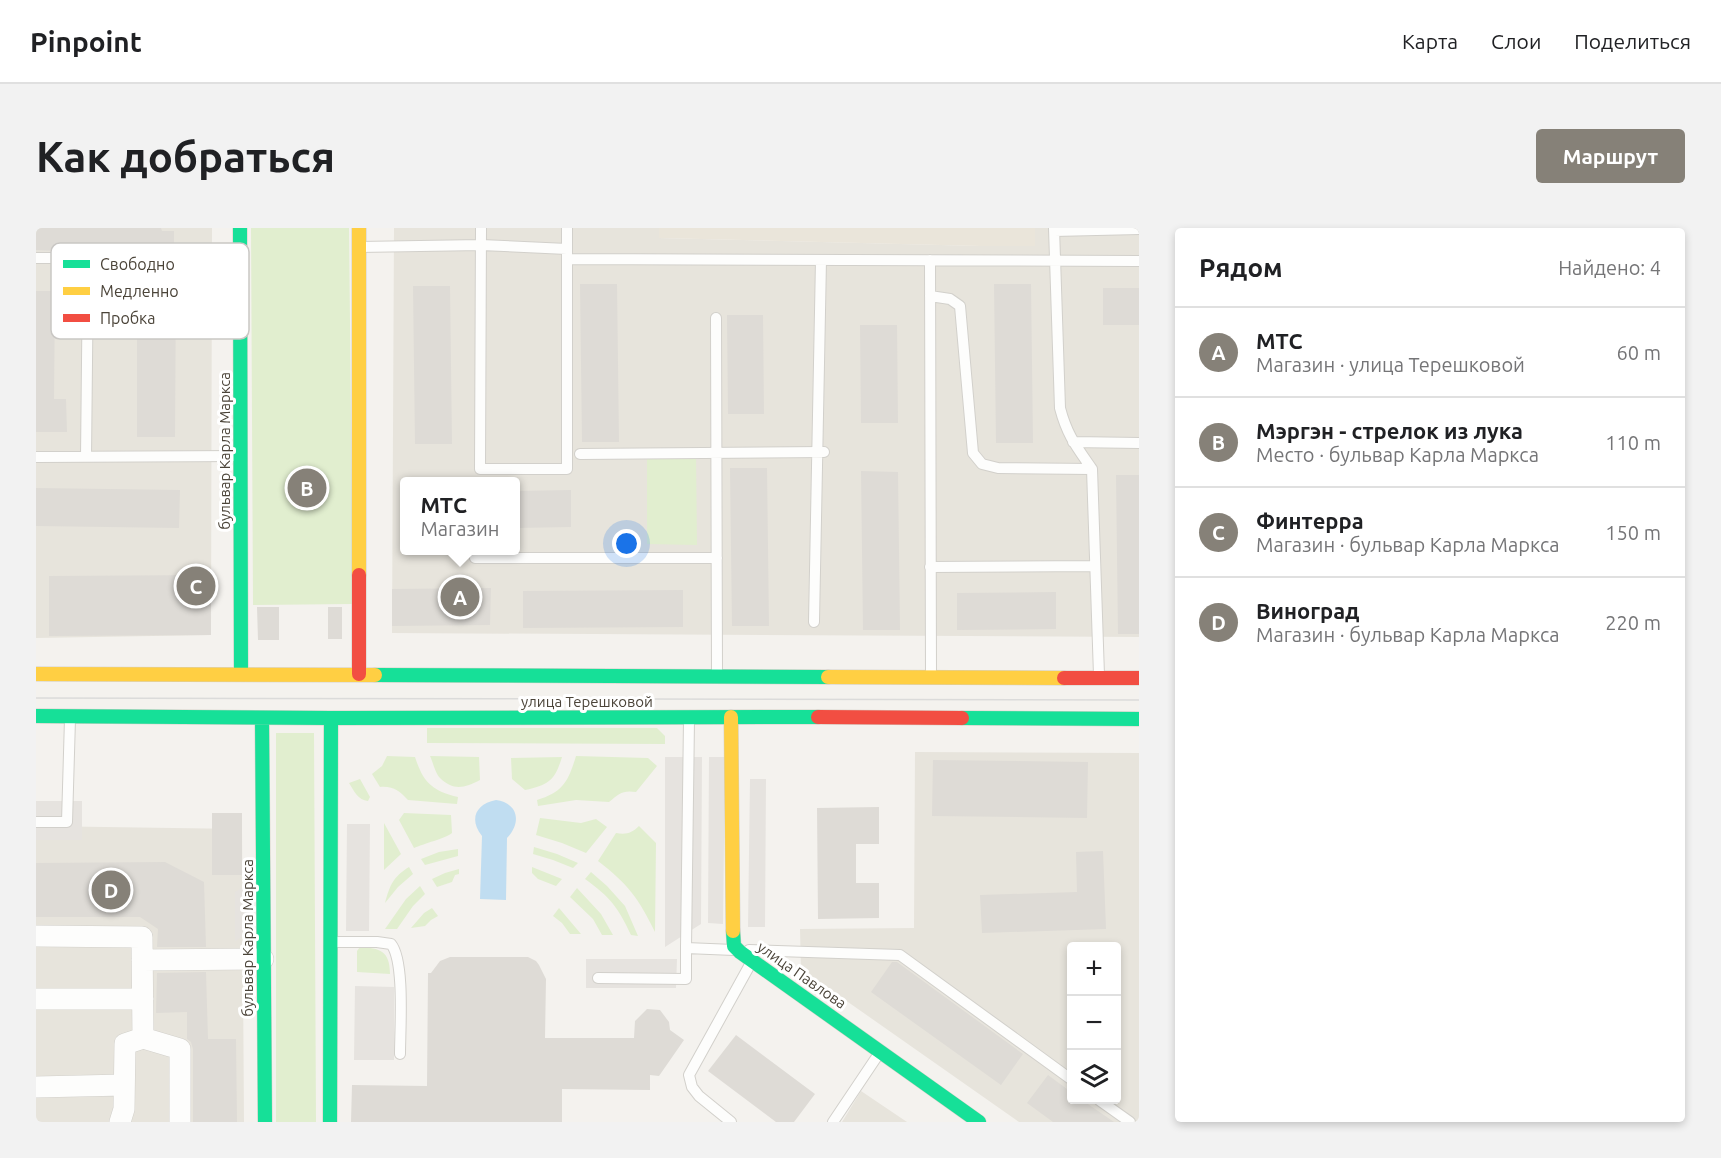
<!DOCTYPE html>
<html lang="ru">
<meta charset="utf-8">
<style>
:root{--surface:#fff;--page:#f2f2f2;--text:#202124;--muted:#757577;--line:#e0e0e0;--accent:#868178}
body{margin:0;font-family:Ubuntu,sans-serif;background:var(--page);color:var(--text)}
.controls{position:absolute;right:18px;bottom:18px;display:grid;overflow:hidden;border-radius:6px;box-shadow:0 3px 9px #0003}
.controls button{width:54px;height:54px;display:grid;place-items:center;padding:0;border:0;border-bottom:2px solid var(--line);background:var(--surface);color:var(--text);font:30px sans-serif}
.you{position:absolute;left:591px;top:316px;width:21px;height:21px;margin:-15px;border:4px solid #fff;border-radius:50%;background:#1a73e8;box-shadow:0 0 0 9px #1a73e833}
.badge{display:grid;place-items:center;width:39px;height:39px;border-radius:50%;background:var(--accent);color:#fff;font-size:20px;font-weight:700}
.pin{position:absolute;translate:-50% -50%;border:3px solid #fff;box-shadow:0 2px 6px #0006}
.popup{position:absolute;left:364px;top:249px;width:120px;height:78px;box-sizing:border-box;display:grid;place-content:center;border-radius:6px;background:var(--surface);filter:drop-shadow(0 2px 4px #0005);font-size:20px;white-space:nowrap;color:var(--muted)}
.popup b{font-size:22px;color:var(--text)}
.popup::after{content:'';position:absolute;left:50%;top:100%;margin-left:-12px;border:12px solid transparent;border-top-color:var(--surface)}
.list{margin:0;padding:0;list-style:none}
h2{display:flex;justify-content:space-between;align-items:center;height:78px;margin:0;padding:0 24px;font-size:26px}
h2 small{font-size:20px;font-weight:400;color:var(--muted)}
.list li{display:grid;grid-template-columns:39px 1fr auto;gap:18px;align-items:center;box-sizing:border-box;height:90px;padding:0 24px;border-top:2px solid var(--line)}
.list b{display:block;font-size:22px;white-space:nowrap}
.list p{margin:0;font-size:20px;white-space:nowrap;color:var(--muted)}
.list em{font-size:20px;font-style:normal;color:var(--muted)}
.icon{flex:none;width:33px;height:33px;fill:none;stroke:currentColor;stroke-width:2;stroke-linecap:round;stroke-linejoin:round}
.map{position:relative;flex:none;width:1103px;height:894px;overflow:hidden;border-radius:6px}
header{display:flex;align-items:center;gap:36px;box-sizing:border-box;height:84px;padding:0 30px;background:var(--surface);border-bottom:2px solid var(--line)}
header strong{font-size:28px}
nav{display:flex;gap:33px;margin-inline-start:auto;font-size:21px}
.intro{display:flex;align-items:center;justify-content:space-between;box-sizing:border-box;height:144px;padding:0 36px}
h1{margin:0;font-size:42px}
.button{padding:15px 27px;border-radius:6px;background:var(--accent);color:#fff;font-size:21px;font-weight:700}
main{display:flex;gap:36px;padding:0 36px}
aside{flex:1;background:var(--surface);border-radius:6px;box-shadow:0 3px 9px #0003}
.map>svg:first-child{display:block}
</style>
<header>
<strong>Pinpoint</strong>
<nav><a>Карта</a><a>Слои</a><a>Поделиться</a></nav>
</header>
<div class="intro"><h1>Как добраться</h1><a class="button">Маршрут</a></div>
<main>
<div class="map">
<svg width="1103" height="894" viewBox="0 0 1103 894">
<rect width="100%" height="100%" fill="#f4f2ee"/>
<path fill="#e7e4dc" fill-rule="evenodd" d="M 0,0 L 176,0 L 175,407 L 0,410 Z
M 358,0 L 623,0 L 623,10 L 944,18 L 999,18 L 999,0 L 1103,0 L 1103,409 L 356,405 ZM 368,254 L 480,254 L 480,322 L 368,322 Z
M 879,524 L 1103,525 L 1103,894 L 983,894 L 765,741 L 764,701 L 878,700 ZM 1036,718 L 1080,718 L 1080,872 L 1036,872 Z
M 0,598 L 206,601 L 208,894 L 0,894 Z
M 825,863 L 871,894 L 806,894 Z"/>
<path fill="#eae5da" d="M 623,0 L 999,0 L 999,18 L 944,18 L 623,10 Z"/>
<path fill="#e1eecf" d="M 215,0 L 313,0 L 317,376 L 217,377 Z
M 611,226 L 660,226 L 661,317 L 611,316 Z
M 391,500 L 621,500 L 629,508 L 629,516 L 391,515 Z
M 240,505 L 278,505 L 280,894 L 240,894 Z
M 351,528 L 379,529 C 387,554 396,563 422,569 L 421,576 L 372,572 C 363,563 358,558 344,559 L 336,546 L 346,538 Z
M 394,528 L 443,529 L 444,552 C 429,560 417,563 404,550 C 399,545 397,534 394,528 Z
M 540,528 L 612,530 L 621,538 L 600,564 C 586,562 583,566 573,574 L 540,572 L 502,578 L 501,572 C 527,564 532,554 540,528 Z
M 526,529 C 519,552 513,557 489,562 L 476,551 L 475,530 Z
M 324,551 L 334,569 L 332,573 C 322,572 318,563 313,555 Z
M 368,585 L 415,587 L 416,605 C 410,610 387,616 378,620 L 363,592 Z
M 504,590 L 545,595 L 560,591 L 571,599 L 550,625 L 526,615 L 500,607 Z
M 348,595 L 365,626 L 348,642 Z
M 603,598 L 620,615 L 619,704 C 603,671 592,656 562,633 L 580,605 C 590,607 596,605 603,598 Z
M 498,619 L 521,626 L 542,635 L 537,640 L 517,632 L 497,626 Z
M 422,621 L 422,628 L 389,637 L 385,631 L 403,624 Z
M 373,639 L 377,646 L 362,659 L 349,675 C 354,657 357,649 373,639 Z
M 496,639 L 526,651 L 520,658 L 502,651 L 496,645 Z
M 423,641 L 423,646 L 419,647 L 416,654 L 401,659 L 396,651 L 409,645 Z
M 555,644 L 571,658 L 589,678 L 602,708 L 595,707 C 582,679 574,669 549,651 Z
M 384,658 L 389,666 L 377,678 L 361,701 L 349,701 L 370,671 Z
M 541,660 L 565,686 L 577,707 L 566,707 L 557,691 L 534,669 Z
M 396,680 L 402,688 L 395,692 L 389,698 L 375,700 L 388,685 Z
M 523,680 L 545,706 L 534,706 L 526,695 L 517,688 Z
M 324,719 C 344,720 354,723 354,746 L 321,744 L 321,723 Z"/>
<path fill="#e6e3df" d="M 629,529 L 666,529 L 665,696 L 629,719 Z
M 673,529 L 689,529 L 687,696 L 672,695 Z
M 714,551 L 730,551 L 729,699 L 712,699 Z
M 0,573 L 46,573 L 46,612 L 0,612 Z
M 311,596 L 334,596 L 333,703 L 310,703 Z
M 219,652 L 219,702 L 199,713 L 199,664 Z
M 550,731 L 641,731 L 640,760 L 550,760 Z
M 319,758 L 358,759 L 358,832 L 318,832 Z"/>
<path fill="#c0ddf1" d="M 460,572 C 482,575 486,594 471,610 L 470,672 L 444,671 L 446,608 C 433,592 439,576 460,572 Z"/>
<path fill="#dedbd6" d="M 0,0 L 125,0 L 126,3 L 138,3 L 138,37 L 148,37 L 148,52 L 140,52 L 139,209 L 101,209 L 101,55 L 98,55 L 98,21 L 48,21 L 48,24 L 0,22 Z
M 544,56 L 581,56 L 583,214 L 546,214 Z
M 958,56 L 995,56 L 997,215 L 960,215 Z
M 377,58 L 414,58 L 416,216 L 379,216 Z
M 1067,60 L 1103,60 L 1103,97 L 1067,97 Z
M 0,63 L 19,63 L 18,171 L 30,171 L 31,204 L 0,204 Z
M 691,87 L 727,87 L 728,186 L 692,186 Z
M 824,97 L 861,97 L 862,195 L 825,195 Z
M 694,240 L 731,240 L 733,398 L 696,398 Z
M 825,243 L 862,244 L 864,402 L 827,402 Z
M 1080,247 L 1103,247 L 1103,406 L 1082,406 Z
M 0,260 L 144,262 L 143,300 L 0,298 Z
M 535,262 L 535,299 L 480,300 L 480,263 Z
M 175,347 L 175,407 L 13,408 L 13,348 Z
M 455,360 L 454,397 L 356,398 L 356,361 Z
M 647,362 L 647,399 L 487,400 L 487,363 Z
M 1020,364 L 1020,401 L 921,402 L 921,365 Z
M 221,379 L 243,379 L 243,412 L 222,412 Z
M 292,379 L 306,379 L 306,411 L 292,411 Z
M 897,532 L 1052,534 L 1051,590 L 896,588 Z
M 843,579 L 843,616 L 820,616 L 820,655 L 843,655 L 843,690 L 782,691 L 781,580 Z
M 176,585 L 206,585 L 206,647 L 176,647 Z
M 1067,623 L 1070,701 L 946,705 L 944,667 L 1041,664 L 1040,624 Z
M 129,634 L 168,654 L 170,719 L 121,719 L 122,701 L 104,689 L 0,689 L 0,635 Z
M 414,729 L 492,729 L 500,733 L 503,737 L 510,751 L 509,810 L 598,810 L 599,793 L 611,781 L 624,782 L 633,794 L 634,802 L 648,812 L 623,848 L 614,847 L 614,862 L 526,861 L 526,894 L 315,894 L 316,857 L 391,858 L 392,745 L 395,745 L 404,733 Z
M 856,734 L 861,734 L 987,826 L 965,857 L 835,764 Z
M 170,744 L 172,811 L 200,811 L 201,894 L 157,894 L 157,821 L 155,814 L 151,811 L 151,784 L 120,785 L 121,745 Z
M 700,807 L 779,866 L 758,894 L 740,894 L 672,843 Z
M 1012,847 L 1035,864 L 1035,872 L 1046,872 L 1078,894 L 1017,894 L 991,875 Z"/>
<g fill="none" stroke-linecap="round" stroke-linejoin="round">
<g stroke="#d2d0cb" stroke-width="12">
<path id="lane" d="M 445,0 L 444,241 L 531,241 L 531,0
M 1018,0 L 1024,180 C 1031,207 1040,218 1056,241 L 1063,447
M 1018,3 L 1103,1
M 323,19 L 445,17 L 531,21
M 0,30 L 42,30 L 49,33 L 52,39 L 50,229
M 531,31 L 1103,33
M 894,32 L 895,446
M 894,68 L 914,71 L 924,78 L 937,225 L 946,236 L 962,240 L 1056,241
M 680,90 L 681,444
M 1037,214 L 1103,215
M 544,226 L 788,224
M 0,229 L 205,228
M 439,330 L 681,330
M 894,339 L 1059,338
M 778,394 L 785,32
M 653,492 L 650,720 L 698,722
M 0,594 L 31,594 L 34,491
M 295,714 L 341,714 L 355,716 C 369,733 364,801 364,826
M 713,722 L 864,727 L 1036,852
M 562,750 L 650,751 L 650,720
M 1063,872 L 1094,894
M 695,894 L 663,868 L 656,859 L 653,847 L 716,733
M 797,894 L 844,824"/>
</g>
<g stroke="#d2d0cb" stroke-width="22">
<path id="street" d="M 0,708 L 106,709 L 107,810
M 106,732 L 227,731
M 0,771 L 107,771
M 0,859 L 88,857
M 84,894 L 88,881 L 89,816 L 107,810 L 144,821 L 144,894"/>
</g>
<g stroke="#d3cfc5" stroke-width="15">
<path id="fast" d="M 204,0 L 205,446
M 339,447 L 792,449
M 0,488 L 295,490 L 782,489
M 226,490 L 229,894
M 926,490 L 1103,491
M 697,703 L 698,718 L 704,724 L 943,894
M 294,894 L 295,490"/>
</g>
<g stroke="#d3cfc5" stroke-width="15">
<path id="slow" d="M 323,0 L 323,347
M 0,446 L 339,447
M 792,449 L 1028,450
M 695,489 L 697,703"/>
</g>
<g stroke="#d3cfc5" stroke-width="15">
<path id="jam" d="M 323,347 L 323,446
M 1028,450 L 1103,450
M 782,489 L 926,490"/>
</g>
<use href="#lane" stroke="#fdfdfc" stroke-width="10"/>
<use href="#street" stroke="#fdfdfc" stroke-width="21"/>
<use href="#fast" stroke="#16e098" stroke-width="14"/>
<use href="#slow" stroke="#ffcf43" stroke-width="14"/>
<use href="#jam" stroke="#f24e42" stroke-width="14"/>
<path stroke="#dbdbda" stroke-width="1.5" d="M 0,470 L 1103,472"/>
</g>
<g text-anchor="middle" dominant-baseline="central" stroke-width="6" stroke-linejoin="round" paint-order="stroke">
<g font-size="15" fill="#4b4439" stroke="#fff">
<text transform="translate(188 223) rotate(-90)">бульвар Карла Маркса</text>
<text x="551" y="473">улица Терешковой</text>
<text transform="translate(211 710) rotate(-90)">бульвар Карла Маркса</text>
<text transform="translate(766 747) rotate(35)">улица Павлова</text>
</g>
</g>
<rect x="15" y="15" width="198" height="96" rx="9" fill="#fff" stroke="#c9c7c4" stroke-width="1.5"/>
<rect x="27" y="32" width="27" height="8" fill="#16e098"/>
<rect x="27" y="59" width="27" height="8" fill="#ffcf43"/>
<rect x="27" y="86" width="27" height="8" fill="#f24e42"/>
<g font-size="16" fill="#4b4439">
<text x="64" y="42">Свободно</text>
<text x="64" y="69">Медленно</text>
<text x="64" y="96">Пробка</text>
</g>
</svg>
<div class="controls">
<button>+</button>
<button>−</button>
<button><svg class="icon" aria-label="layers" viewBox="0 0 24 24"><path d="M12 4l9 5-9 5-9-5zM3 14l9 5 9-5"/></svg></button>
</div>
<div class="you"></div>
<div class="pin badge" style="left:424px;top:369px">A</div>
<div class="popup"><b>МТС</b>Магазин</div>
<div class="pin badge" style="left:271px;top:260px">B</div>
<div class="pin badge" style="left:160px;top:358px">C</div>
<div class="pin badge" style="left:75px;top:662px">D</div>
</div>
<aside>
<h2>Рядом<small>Найдено: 4</small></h2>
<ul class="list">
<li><span class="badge">A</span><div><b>МТС</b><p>Магазин · улица Терешковой</p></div><em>60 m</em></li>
<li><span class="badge">B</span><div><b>Мэргэн - стрелок из лука</b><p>Место · бульвар Карла Маркса</p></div><em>110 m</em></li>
<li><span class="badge">C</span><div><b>Финтерра</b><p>Магазин · бульвар Карла Маркса</p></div><em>150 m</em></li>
<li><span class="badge">D</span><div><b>Виноград</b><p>Магазин · бульвар Карла Маркса</p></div><em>220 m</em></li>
</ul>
</aside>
</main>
